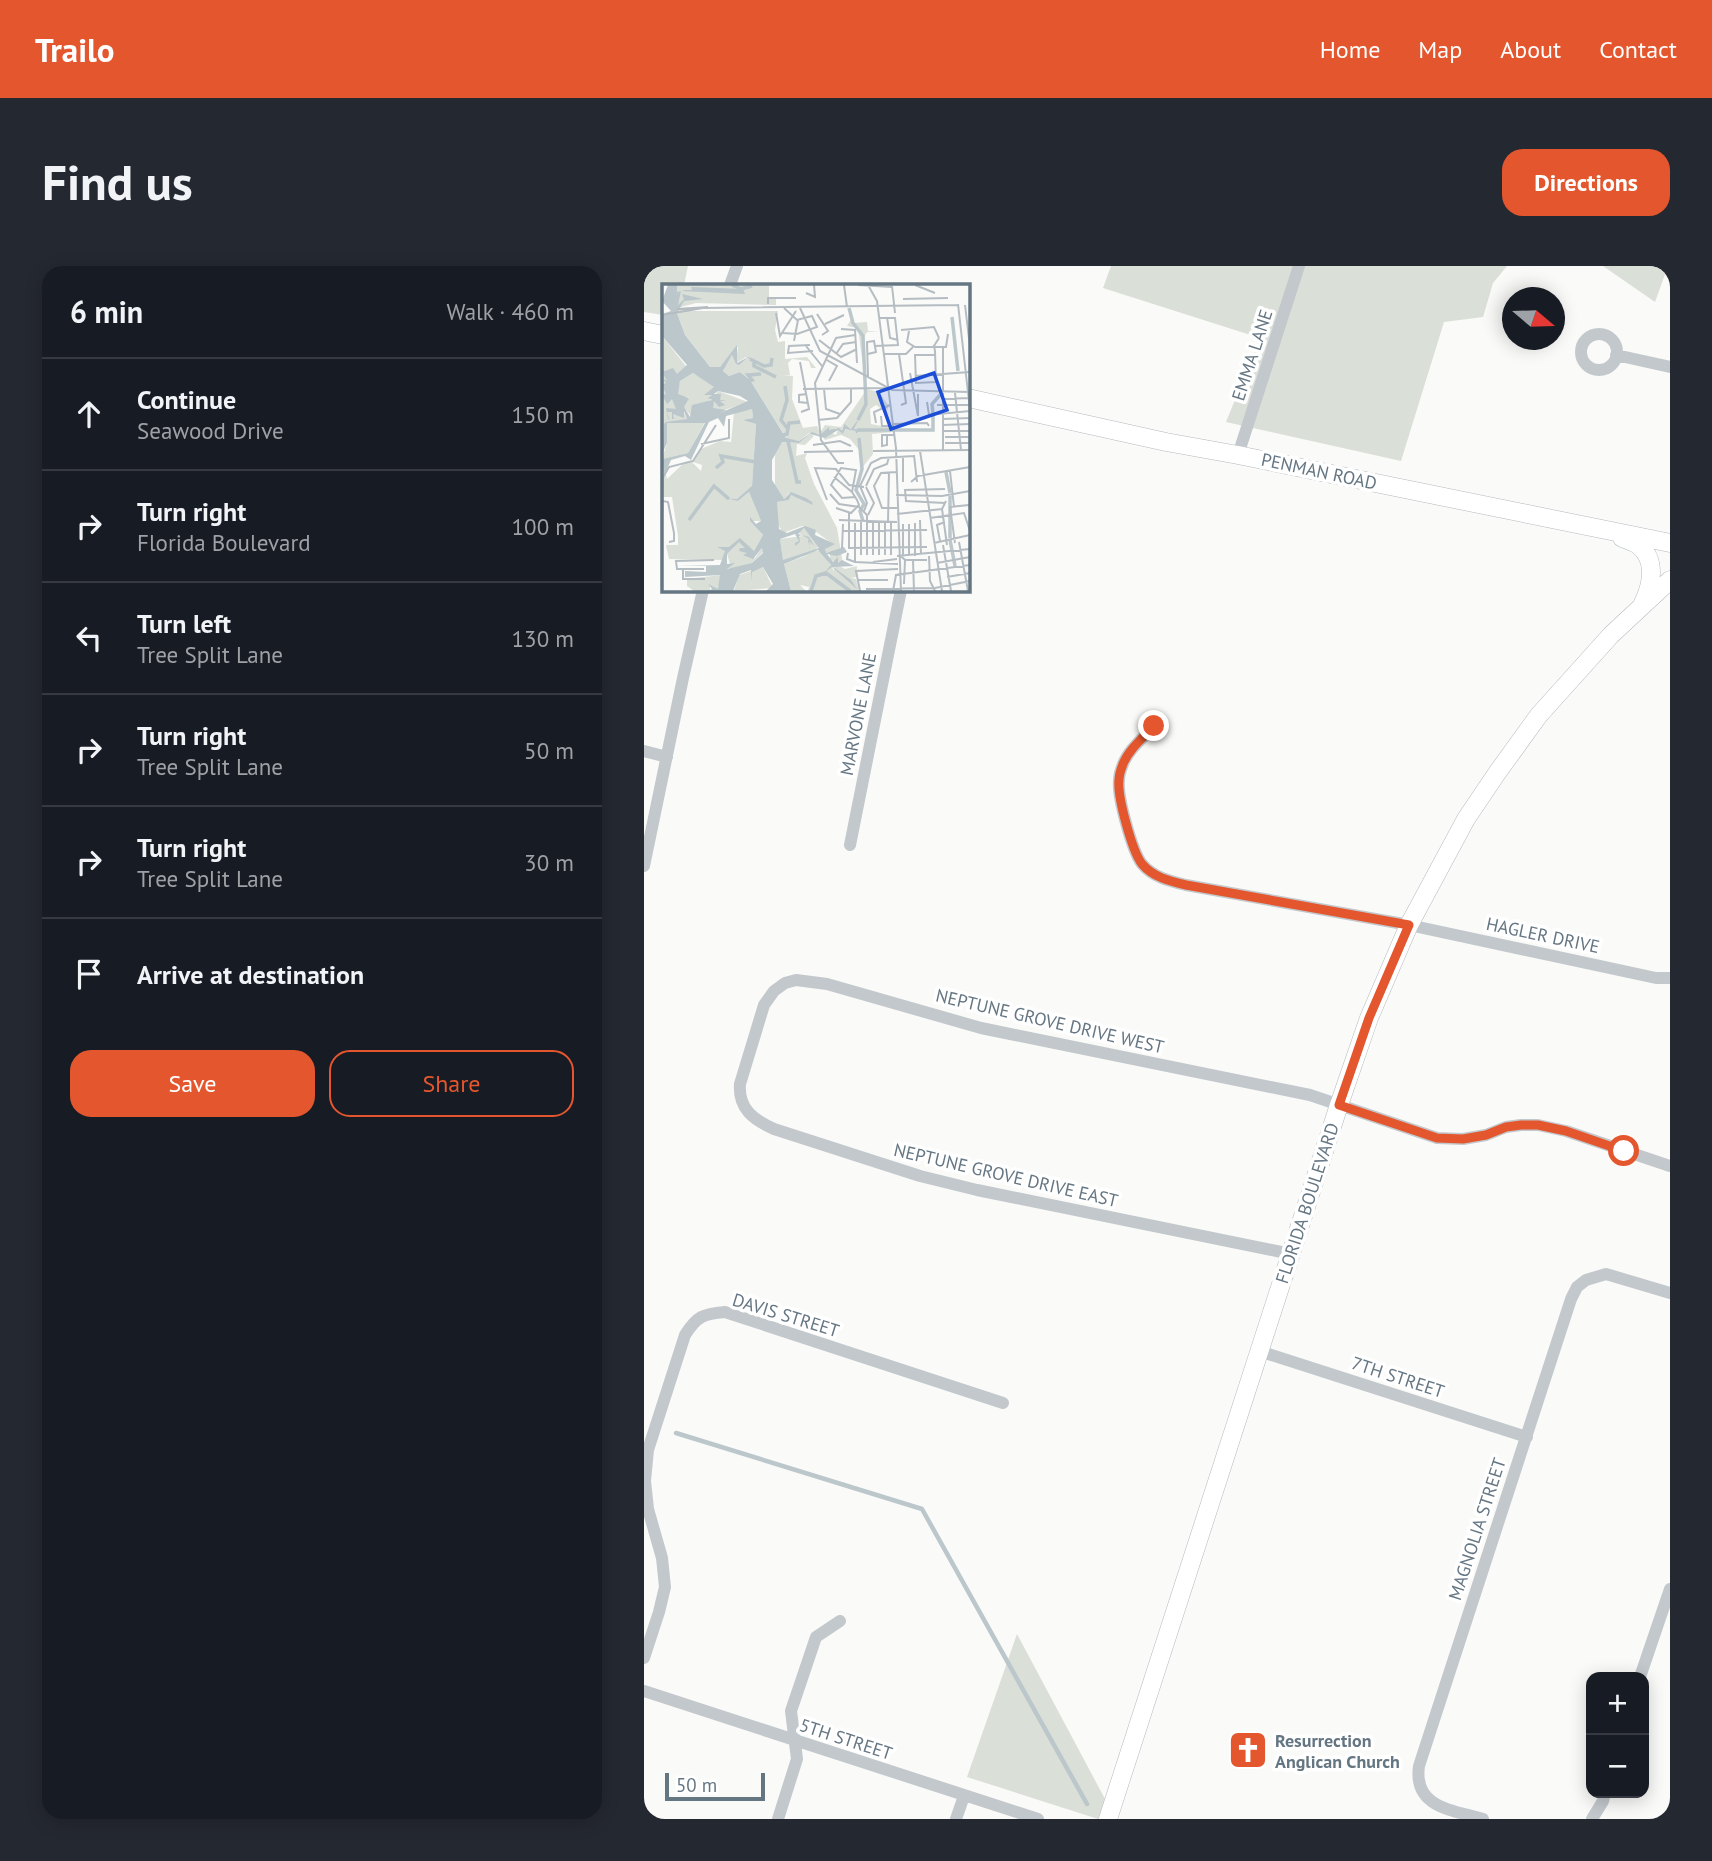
<!DOCTYPE html>
<meta charset="utf-8">
<style>
:root{--surface:#171b24;--page:#242831;--text:#f1f3f6;--muted:#9ea1a6;--line:#363941;--accent:#e4572e}
body{margin:0;font-family:"PT Sans",sans-serif;background:var(--page);color:var(--text)}
.controls{position:absolute;right:21px;bottom:21px;display:grid;overflow:hidden;border-radius:14px;box-shadow:0 4px 18px #0003}
.controls button{width:63px;height:63px;display:grid;place-items:center;padding:0;border:0;border-bottom:2px solid var(--line);background:var(--surface);color:var(--text);font:35px sans-serif}
.compass{position:absolute;left:858px;top:21px;width:63px;height:63px;border-radius:50%;background:var(--surface);box-shadow:0 4px 18px #0003;rotate:109deg}
.scale{position:absolute;left:21px;bottom:18px;width:100px;box-sizing:border-box;padding-left:7px;border:4px solid #657683;border-top:0;font-size:19px;line-height:24px;white-space:nowrap;color:#657683;-webkit-text-stroke:5px #fff;paint-order:stroke}
.stop{position:absolute;width:21px;height:21px;margin:-16px;border:5px solid #e4572e;border-radius:50%;background:#fff}
.stop.end{background:#e4572e;border-color:#fff;box-shadow:0 2px 7px #0008}
.list{margin:0;padding:0;list-style:none}
h2{display:flex;justify-content:space-between;align-items:center;height:91px;margin:0;padding:0 28px;font-size:30px}
h2 small{font-size:23px;font-weight:400;color:var(--muted)}
.list li{display:grid;grid-template-columns:46px 1fr auto;gap:21px;align-items:center;box-sizing:border-box;height:112px;padding:0 28px;border-top:2px solid var(--line)}
.list b{display:block;font-size:26px;white-space:nowrap}
.list p{margin:0;font-size:23px;white-space:nowrap;color:var(--muted)}
.list em{font-size:23px;font-style:normal;color:var(--muted)}
.actions{display:flex;gap:14px;padding:21px 28px}
.actions a{flex:1;padding:16px 0;border:2px solid var(--accent);border-radius:21px;text-align:center;font-size:24px;color:var(--accent)}
.actions .main{background:var(--accent);color:#fff}
.icon{flex:none;width:38px;height:38px;fill:none;stroke:currentColor;stroke-width:2;stroke-linecap:round;stroke-linejoin:round}
.map{position:relative;flex:none;width:1026px;height:1553px;overflow:hidden;border-radius:21px}
header{display:flex;align-items:center;gap:42px;box-sizing:border-box;height:98px;padding:0 35px;background:var(--accent);color:#fff}
header strong{font-size:33px}
nav{display:flex;gap:38px;margin-inline-start:auto;font-size:24px}
.intro{display:flex;align-items:center;justify-content:space-between;box-sizing:border-box;height:168px;padding:0 42px}
h1{margin:0;font-size:49px}
.button{padding:18px 32px;border-radius:21px;background:var(--accent);color:#fff;font-size:24px;font-weight:700}
main{display:flex;gap:42px;padding:0 42px}
aside{flex:1;background:var(--surface);border-radius:21px;box-shadow:0 4px 18px #0003}
.map>svg:first-child{display:block}
</style>
<header>
<strong>Trailo</strong>
<nav><a>Home</a><a>Map</a><a>About</a><a>Contact</a></nav>
</header>
<div class="intro"><h1>Find us</h1><a class="button">Directions</a></div>
<main>
<aside>
<h2>6 min<small>Walk · 460 m</small></h2>
<ul class="list">
<li><svg class="icon" aria-label="ahead" viewBox="0 0 24 24"><path d="M12 20V5M6 11l6-6 6 6"/></svg><div><b>Continue</b><p>Seawood Drive</p></div><em>150 m</em></li>
<li><svg class="icon" aria-label="right" viewBox="0 0 24 24"><path d="M7 20v-9h11M14 6l5 5-5 5"/></svg><div><b>Turn right</b><p>Florida Boulevard</p></div><em>100 m</em></li>
<li><svg class="icon" aria-label="left" viewBox="0 0 24 24"><path d="M17 20v-9H6M10 6l-5 5 5 5"/></svg><div><b>Turn left</b><p>Tree Split Lane</p></div><em>130 m</em></li>
<li><svg class="icon" aria-label="right" viewBox="0 0 24 24"><path d="M7 20v-9h11M14 6l5 5-5 5"/></svg><div><b>Turn right</b><p>Tree Split Lane</p></div><em>50 m</em></li>
<li><svg class="icon" aria-label="right" viewBox="0 0 24 24"><path d="M7 20v-9h11M14 6l5 5-5 5"/></svg><div><b>Turn right</b><p>Tree Split Lane</p></div><em>30 m</em></li>
<li><svg class="icon" aria-label="arrive" viewBox="0 0 24 24"><path d="M6 21V4h12l-3 4 3 4H6"/></svg><div><b>Arrive at destination</b></div></li>
</ul>
<div class="actions"><a class="main">Save</a><a>Share</a></div>
</aside>
<div class="map">
<svg width="1026" height="1553" viewBox="0 0 1026 1553">
<rect width="100%" height="100%" fill="#fafaf8"/>
<path fill="#dadfd7" d="M 0,0 L 44,0 L 40,19 L 19,19 L 19,49 L 0,46 Z
M 467,0 L 863,0 L 849,17 L 839,51 L 800,56 L 757,195 L 582,156 L 616,72 L 459,22 Z
M 959,0 L 1024,0 L 1011,36 Z
M 373,1368 L 461,1533 L 454,1553 L 323,1511 Z"/>
<g fill="none" stroke-linecap="round" stroke-linejoin="round">
<path stroke="#bbc7cb" stroke-width="4.5" d="M 32,1167 L 278,1243 L 443,1538"/>
<g stroke="#b3babf" stroke-width="19">
<path id="secondary" d="M 0,65 L 19,69
M 324,132 L 522,176 L 594,189 L 1026,277
M 978,272 C 983,274 990,276 994,279 C 1013,293 1008,319 999,337
M 464,1553 L 695,839 L 725,752 L 765,659 L 822,553 L 853,507 L 895,449 L 967,369 L 1026,314"/>
</g>
<path stroke="#c3c8cc" stroke-width="12" d="M 86,19 L 93,0
M937 86a18 18 0 1 1 36 0a18 18 0 1 1-36 0Z
M 972,89 L 1026,101
M 594,189 L 655,0
M 510,460 C 499,472 485,483 479,498 C 477,503 475,509 475,514 C 473,530 488,585 498,598 C 509,611 525,615 542,619 L 765,659 L 1012,712 L 1026,712
M 0,485 L 23,491
M 206,579 L 257,324
M 0,600 L 39,412 L 59,324
M 647,988 L 333,924 L 276,910 L 130,863 C 110,854 94,843 96,818 L 120,739 L 130,725 L 141,717 L 152,714 L 183,718 L 337,762 L 666,829 L 793,872 L 819,873 L 842,869 L 862,861 L 877,859 L 894,859 L 922,865 L 1026,900
M 615,1085 L 883,1171
M 0,1392 L 15,1346 L 21,1321 L 18,1292 L 4,1243 L 1,1215 L 4,1184 L 41,1069 C 53,1050 59,1048 81,1046 L 359,1137
M 996,1411 L 1026,1323
M 0,1425 L 394,1553
M 134,1553 L 153,1493 L 147,1445 L 172,1371 L 196,1355
M 312,1553 L 320,1530
M 839,1553 C 809,1544 769,1542 775,1500 L 927,1033 L 933,1021 L 942,1014 L 962,1008 L 1026,1027
M 948,1553 L 959,1535 L 961,1527"/>
<use href="#secondary" stroke="#fff" stroke-width="18"/>
</g>
<g fill="none" stroke-linecap="round" stroke-linejoin="round">
<path stroke="#e4572e" stroke-width="9" d="M 510,460 C 499,472 485,483 479,498 C 477,503 475,509 475,514 C 473,530 488,585 498,598 C 509,611 525,615 542,619 L 765,659 L 725,752 L 695,839 L 793,872 L 819,873 L 842,869 L 862,861 L 877,859 L 894,859 L 922,865 L 980,885"/>
</g>
<defs>
<g id="church-square" transform="scale(2.0125)"><rect x="-9" y="-9" width="18" height="18" rx="4" fill="#e4572e" stroke="#fff"/><path d="M-1.2-6h2.4v3.5h3.3v2.4h-3.3V6h-2.4V-.1h-3.3v-2.4h3.3Z" fill="#fff"/></g>
</defs>
<g fill-rule="evenodd">
<use href="#church-square" x="604" y="1484"/>
</g>
<g text-anchor="middle" dominant-baseline="central" stroke-width="7" stroke-linejoin="round" paint-order="stroke">
<g font-size="18" fill="#657683" stroke="#fff">
<text transform="translate(608 89) rotate(-72)">EMMA LANE</text>
<text transform="translate(675 205) rotate(12)">PENMAN ROAD</text>
<text transform="translate(214 448) rotate(-79)">MARVONE LANE</text>
<text transform="translate(899 669) rotate(12)">HAGLER DRIVE</text>
<text transform="translate(406 755) rotate(13)">NEPTUNE GROVE DRIVE WEST</text>
<text transform="translate(362 909) rotate(13)">NEPTUNE GROVE DRIVE EAST</text>
<text transform="translate(663 937) rotate(-72)">FLORIDA BOULEVARD</text>
<text transform="translate(142 1049) rotate(17)">DAVIS STREET</text>
<text transform="translate(754 1111) rotate(18)">7TH STREET</text>
<text transform="translate(833 1263) rotate(-72)">MAGNOLIA STREET</text>
<text transform="translate(202 1473) rotate(18)">5TH STREET</text>
</g>
<g font-size="18" font-weight="bold" fill="#657683" stroke="#fff" text-anchor="start">
<text x="631" y="1474">Resurrection<tspan x="631" dy="21">Anglican Church</tspan></text>
</g>
</g>
<g transform="translate(18 18)">
<rect width="308" height="308" fill="#fafaf8"/>
<path d="M 15,1 L 107,1 L 107,14 L 114,14 L 114,21 L 34,19 L 15,24 ZM 27,23 L 29,27 L 116,27 L 113,46 L 116,58 L 123,57 L 123,75 L 145,73 L 154,84 L 141,84 L 149,84 L 147,77 L 130,75 L 126,79 L 128,91 L 121,91 L 131,92 L 130,115 L 141,144 L 155,142 L 158,149 L 163,141 L 179,143 L 205,105 L 217,108 L 227,122 L 224,128 L 214,121 L 208,125 L 209,140 L 230,144 L 231,148 L 210,150 L 211,170 L 200,184 L 198,167 L 188,155 L 179,151 L 163,156 L 161,153 L 168,148 L 174,151 L 176,145 L 181,150 L 182,145 L 193,147 L 197,156 L 195,146 L 192,145 L 197,134 L 190,145 L 181,141 L 180,148 L 174,144 L 160,151 L 147,149 L 137,157 L 125,155 L 88,96 L 78,88 L 67,92 L 61,87 L 70,71 L 74,79 L 76,81 L 85,74 L 93,77 L 84,73 L 74,79 L 76,62 L 58,83 L 48,83 L 23,51 L 14,26 ZM 190,34 L 192,39 L 205,38 L 206,47 L 217,48 L 205,48 L 202,53 L 202,90 L 196,44 L 185,42 ZM 0,52 L 27,86 L 25,91 L 15,91 L 13,109 L 17,116 L 24,115 L 19,122 L 25,135 L 6,139 L 43,138 L 26,169 L 0,175 L 5,159 L 5,138 L 0,166 ZM 31,89 L 53,103 L 46,121 L 56,107 L 86,118 L 33,136 L 21,123 L 27,113 L 15,112 L 18,97 ZM 90,125 L 91,134 L 80,136 L 94,140 L 90,203 L 75,215 L 62,214 L 76,217 L 87,208 L 99,237 L 88,237 L 101,251 L 92,267 L 84,266 L 85,271 L 93,274 L 100,264 L 101,268 L 90,279 L 70,285 L 64,284 L 68,280 L 65,270 L 72,263 L 55,263 L 63,266 L 61,278 L 59,282 L 61,276 L 7,275 L 4,261 L 16,261 L 16,252 L 10,213 L 2,213 L 1,180 L 5,195 L 22,179 L 30,178 L 39,187 L 40,181 L 31,178 L 39,165 L 58,157 L 69,158 L 72,128 ZM 148,150 L 152,152 L 143,161 L 135,160 L 134,172 L 145,169 L 143,174 L 152,200 L 175,244 L 181,280 L 168,276 L 168,268 L 163,269 L 161,261 L 168,258 L 150,245 L 140,242 L 121,249 L 114,237 L 115,218 L 127,216 L 129,211 L 144,216 L 127,209 L 122,215 L 113,204 L 113,164 L 120,158 L 137,159 ZM 142,244 L 158,262 L 151,267 L 160,267 L 172,287 L 173,280 L 183,285 L 195,282 L 194,293 L 189,294 L 194,295 L 197,307 L 146,307 L 147,303 L 138,301 L 144,307 L 129,307 L 122,280 L 146,271 L 121,277 L 118,255 L 141,252 L 136,248 ZM 101,283 L 111,304 L 72,307 L 77,291 ZM 59,291 L 56,306 L 48,302 L 48,307 L 32,307 L 25,302 L 25,295 Z" fill="#dadfd7"/>
<path d="M 6,1 L 15,1 L 15,8 L 23,6 L 30,6 L 29,3 L 81,5 L 83,10 L 19,7 L 16,21 L 22,15 L 20,10 L 41,15 L 22,17 L 15,29 L 23,51 L 48,83 L 58,83 L 75,61 L 75,79 L 86,73 L 94,77 L 85,74 L 77,81 L 74,80 L 70,71 L 61,87 L 67,92 L 78,88 L 88,96 L 124,154 L 137,157 L 150,148 L 158,151 L 167,143 L 167,146 L 177,144 L 180,147 L 182,140 L 189,145 L 198,133 L 192,145 L 199,146 L 195,149 L 199,159 L 193,147 L 183,145 L 181,150 L 176,146 L 163,154 L 148,150 L 137,159 L 120,158 L 110,176 L 110,196 L 122,215 L 129,208 L 144,214 L 150,218 L 151,221 L 129,211 L 127,216 L 115,218 L 117,245 L 125,249 L 143,242 L 154,246 L 153,251 L 173,260 L 163,265 L 162,262 L 164,269 L 182,263 L 185,268 L 175,272 L 165,270 L 171,278 L 176,273 L 176,279 L 180,276 L 192,282 L 171,283 L 189,296 L 195,305 L 170,283 L 163,288 L 169,281 L 156,266 L 122,280 L 129,307 L 104,307 L 111,300 L 101,283 L 90,288 L 89,297 L 89,286 L 78,290 L 71,307 L 46,307 L 50,305 L 46,300 L 56,305 L 58,291 L 23,293 L 23,287 L 44,288 L 44,282 L 16,282 L 58,281 L 63,267 L 55,263 L 67,263 L 78,254 L 92,267 L 101,251 L 88,237 L 88,233 L 94,240 L 99,237 L 87,208 L 76,217 L 62,214 L 75,215 L 90,202 L 94,140 L 80,136 L 91,134 L 90,125 L 64,132 L 62,143 L 56,134 L 47,138 L 29,176 L 23,172 L 9,176 L 2,192 L 0,175 L 26,169 L 43,139 L 5,139 L 5,159 L 0,170 L 2,140 L 4,138 L 25,135 L 22,127 L 22,134 L 11,130 L 12,135 L 10,135 L 10,128 L 5,128 L 7,135 L 2,136 L 6,135 L 4,124 L 14,125 L 10,115 L 5,120 L 0,111 L 4,110 L 0,101 L 4,99 L 0,94 L 5,97 L 0,88 L 11,84 L 15,90 L 25,81 L 0,52 L 0,30 L 9,27 L 0,17 ZM 31,89 L 52,103 L 42,111 L 50,111 L 46,114 L 50,116 L 30,121 L 28,133 L 22,123 L 27,114 L 16,110 L 18,97 ZM 56,107 L 78,112 L 86,117 L 58,129 L 64,126 L 51,124 L 52,117 L 57,123 L 63,121 L 58,117 L 65,116 L 58,116 L 59,110 L 52,110 ZM 142,244 L 157,264 L 121,276 L 118,255 L 133,250 L 137,257 L 133,259 L 133,262 L 138,258 L 137,252 L 140,251 L 147,255 L 146,257 L 148,263 L 147,265 L 148,264 L 147,257 L 152,262 L 147,253 L 136,250 ZM 77,258 L 83,264 L 78,264 L 77,267 L 85,269 L 81,271 L 91,275 L 100,264 L 101,269 L 90,279 L 65,285 L 73,279 L 65,280 L 65,270 Z" fill="#bbc7cb" fill-rule="evenodd"/>
<path fill="none" stroke="#bbc7cb" stroke-width="3.5" d="M 70,1 L 79,5 L 90,2M 187,24 L 191,39 L 201,52 L 204,120 L 196,136M 290,33 L 296,87M 88,75 L 102,82 L 109,81 L 110,74M 92,77 L 92,82 L 114,93M 84,98 L 90,96 L 86,91 L 99,90M 123,102 L 125,116 L 119,136 L 126,145M 271,130 L 270,120 L 278,111M 195,146 L 271,146 L 271,131M 118,152 L 125,150 L 127,139 L 138,138M 197,154 L 200,185 L 194,206 L 202,220 L 198,227 L 201,237M 126,157 L 135,198 L 139,198M 54,184 L 61,178 L 59,172 L 94,178M 284,188 L 288,209M 27,236 L 52,202 L 67,215M 288,254 L 288,212M 288,256 L 293,282M 149,307 L 154,292 L 164,289 L 188,307"/>
<path fill="none" stroke="#b5bdc2" stroke-width="2" d="M 182,1 L 185,23M 196,1 L 230,3M 206,1 L 215,17 L 234,164 L 239,307M 253,1 L 273,9M 230,2 L 233,29M 144,9 L 153,13 L 152,1M 241,15 L 286,14M 106,20 L 106,14 L 134,14M 296,20 L 308,126M 303,21 L 308,63M 138,24 L 158,67 L 230,106 L 307,108M 15,25 L 46,23M 114,29 L 118,52 L 134,27M 155,30 L 166,47 L 160,51M 0,31 L 41,24 L 296,21M 225,33 L 228,54 L 236,56M 163,40 L 182,31M 179,45 L 193,46 L 195,79M 239,46 L 272,43 L 277,54M 247,47 L 245,58 L 253,63 L 284,63 L 286,50M 121,49 L 135,50 L 155,43 L 150,32 L 135,36 L 122,24M 157,56 L 179,73 L 195,65M 132,57 L 136,36M 148,61 L 127,62 L 126,69 L 151,67M 144,62 L 160,82M 213,62 L 236,61 L 233,34 L 217,34M 174,70 L 181,60 L 194,58M 206,70 L 214,68 L 212,57 L 205,58 L 206,93M 222,70 L 244,70 L 251,63M 237,70 L 244,119 L 239,121M 273,71 L 253,71 L 254,99 L 274,98 L 273,67 L 272,62 L 277,54M 163,75 L 175,82 L 167,97M 138,78 L 147,125 L 139,128M 248,89 L 256,132M 253,92 L 308,88M 141,105 L 225,104M 162,105 L 164,125 L 178,130M 293,109 L 299,166M 145,110 L 137,111 L 137,118 L 146,119M 280,115 L 307,114M 265,118 L 267,131 L 308,127M 275,121 L 308,121M 219,132 L 220,142 L 231,142M 256,132 L 256,110M 281,135 L 308,134M 156,136 L 175,134 L 189,118 L 189,105M 214,139 L 212,128 L 228,121M 231,140 L 265,139 L 267,142M 280,141 L 308,140M 282,147 L 308,147M 225,151 L 225,161 L 220,162 L 220,151 L 232,151M 283,153 L 308,153M 283,159 L 308,159M 39,160 L 67,154 L 67,135M 151,161 L 178,157 L 189,162M 281,166 L 281,64M 211,167 L 308,166M 258,167 L 280,307M 142,168 L 191,167M 252,171 L 255,198M 241,173 L 241,198M 182,179 L 176,179 L 159,156 L 153,99 L 174,54 L 193,51M 288,187 L 292,223M 234,188 L 219,189 L 212,202 L 220,224 L 235,224M 172,193 L 190,208M 0,195 L 7,183 L 31,177 L 54,141M 249,198 L 256,192 L 308,183M 204,202 L 212,185 L 225,180 L 227,173M 204,203 L 212,219 L 206,231M 283,205 L 243,206 L 244,217 L 283,219M 168,210 L 177,220 L 197,223 L 205,231M 234,211 L 280,212 L 308,207M 165,216 L 153,184 L 174,185 L 187,201 L 202,203M 1,217 L 6,218 L 12,249 L 12,257 L 7,258M 284,217 L 280,225 L 285,261M 174,224 L 189,229 L 197,221 L 195,216 L 190,208 L 194,186 L 179,184 L 169,201 L 180,214 L 193,213M 202,227 L 205,219 L 198,202 L 209,179 L 219,174 L 252,172M 187,229 L 187,264 L 265,263M 235,230 L 280,225M 205,231 L 205,271M 0,234 L 1,195M 268,234 L 302,229 L 308,247M 177,236 L 235,238M 258,236 L 259,271M 199,238 L 199,271M 211,238 L 211,271M 217,238 L 217,271M 223,238 L 223,271M 226,238 L 227,188M 229,238 L 229,271M 193,239 L 193,278M 253,239 L 253,272M 241,240 L 241,272M 247,240 L 247,272M 0,241 L 0,305M 181,247 L 265,246M 278,257 L 275,241 L 283,238M 297,258 L 306,307M 272,259 L 308,251M 293,259 L 288,223 L 307,221M 281,261 L 289,307M 180,264 L 181,240M 186,269 L 185,275 L 193,278 L 236,280M 235,272 L 308,265M 239,272 L 243,276 L 242,300M 267,272 L 268,297 L 273,307M 243,276 L 265,276M 251,276 L 252,307M 211,278 L 235,275M 275,279 L 308,273M 21,285 L 21,295 L 43,295M 42,285 L 15,285 L 14,277 L 52,276M 285,293 L 308,289M 195,296 L 226,296M 204,305 L 273,304 L 308,297M 198,307 L 194,287 L 236,285M 231,307 L 234,291 L 308,281"/>
<path fill="#1d4ed8" fill-opacity="0.15" stroke="#1d4ed8" stroke-width="3.5" d="M 272,89 L 285,126 L 229,145 L 216,108 Z"/>
<rect width="308" height="308" fill="none" stroke="#657683" stroke-width="3.5"/>
</g>
</svg>
<div class="controls">
<button>+</button>
<button>−</button>
</div>
<svg class="compass" viewBox="-18 -18 36 36"><path d="M0-13l5 13h-10z" fill="#e53935"/><path d="M0 13l5-13h-10z" fill="#9ea1a6"/></svg>
<div class="scale">50 m</div>
<div class="stop" style="left:980px;top:885px"></div>
<div class="stop end" style="left:510px;top:460px"></div>
</div>
</main>
